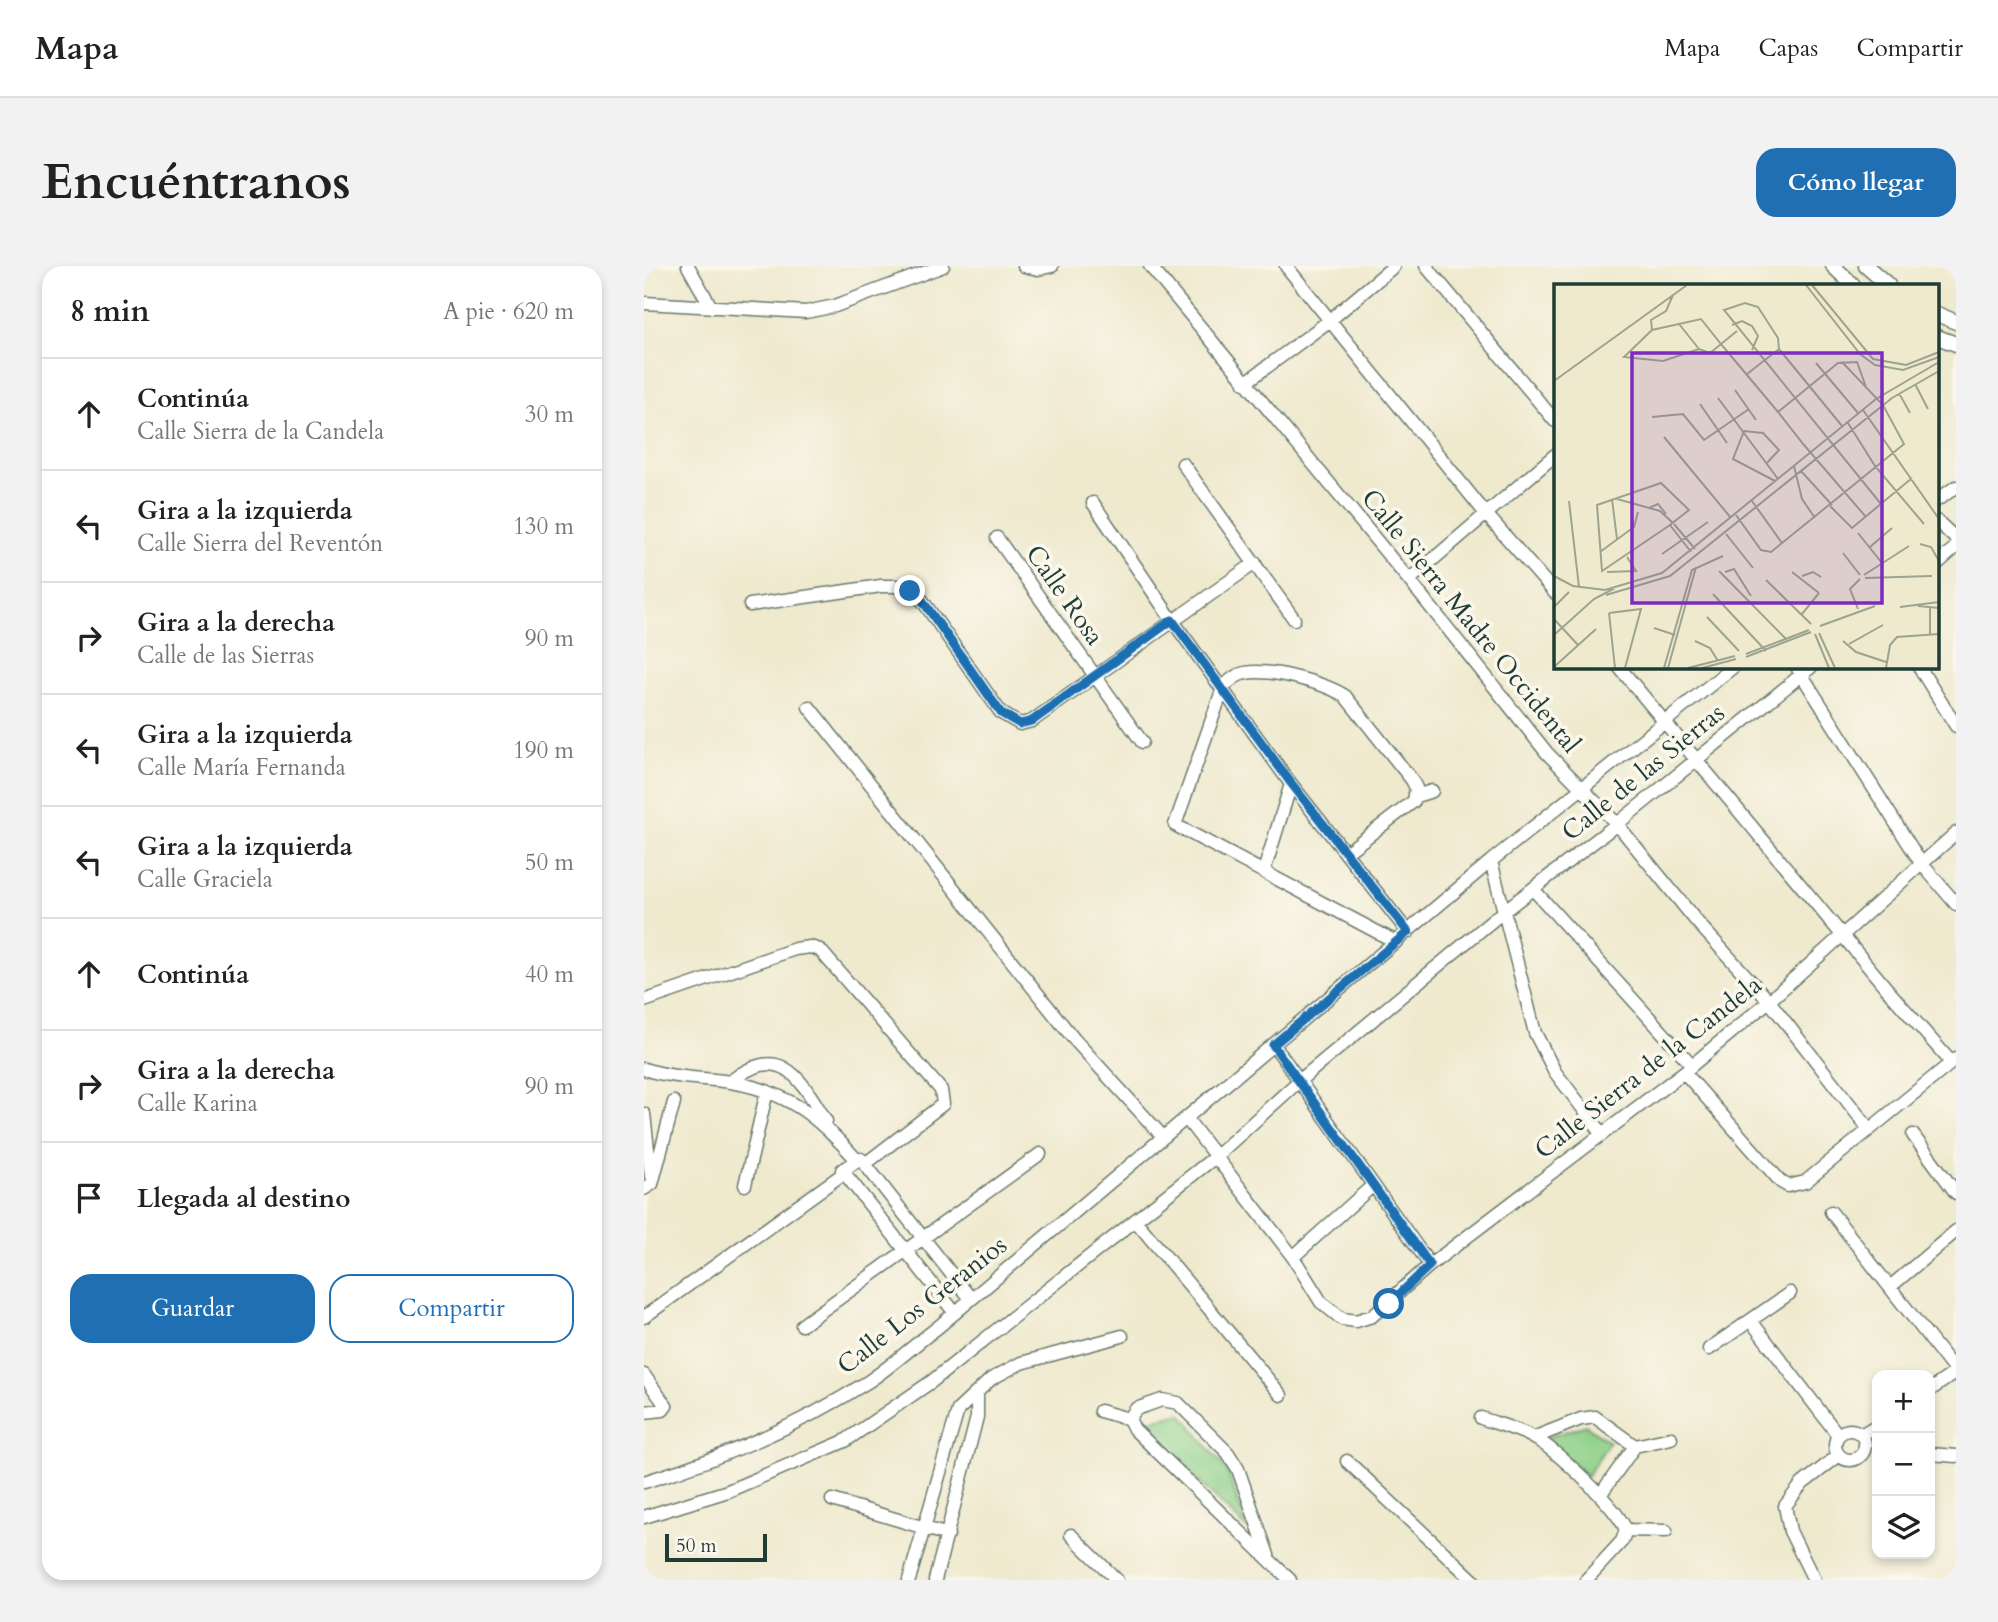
<!DOCTYPE html>
<html lang="es">
<meta charset="utf-8">
<style>
:root{--surface:#fff;--page:#f2f2f2;--text:#222;--muted:#767676;--line:#e0e0e0;--accent:#1f6fb2}
body{margin:0;font-family:Cardo,serif;background:var(--page);color:var(--text)}
.controls{position:absolute;right:21px;bottom:21px;display:grid;overflow:hidden;border-radius:14px;box-shadow:0 4px 10px #0003}
.controls button{width:63px;height:63px;display:grid;place-items:center;padding:0;border:0;border-bottom:2px solid var(--line);background:var(--surface);color:var(--text);font:35px sans-serif}
.scale{position:absolute;left:21px;bottom:18px;width:102px;box-sizing:border-box;padding-left:7px;border:4px solid #1f3d34;border-top:0;font-size:19px;line-height:24px;white-space:nowrap;color:#1f3d34;-webkit-text-stroke:5px #fbf7ec;paint-order:stroke}
.stop{position:absolute;width:21px;height:21px;margin:-16px;border:5px solid #1f6fb2;border-radius:50%;background:#fff}
.stop.end{background:#1f6fb2;border-color:#fff;box-shadow:0 2px 7px #0008}
.list{margin:0;padding:0;list-style:none}
h2{display:flex;justify-content:space-between;align-items:center;height:91px;margin:0;padding:0 28px;font-size:30px}
h2 small{font-size:23px;font-weight:400;color:var(--muted)}
.list li{display:grid;grid-template-columns:46px 1fr auto;gap:21px;align-items:center;box-sizing:border-box;height:112px;padding:0 28px;border-top:2px solid var(--line)}
.list b{display:block;font-size:26px;white-space:nowrap}
.list p{margin:0;font-size:23px;white-space:nowrap;color:var(--muted)}
.list em{font-size:23px;font-style:normal;color:var(--muted)}
.actions{display:flex;gap:14px;padding:21px 28px}
.actions a{flex:1;padding:16px 0;border:2px solid var(--accent);border-radius:21px;text-align:center;font-size:24px;color:var(--accent)}
.actions .main{background:var(--accent);color:#fff}
.icon{flex:none;width:38px;height:38px;fill:none;stroke:currentColor;stroke-width:2;stroke-linecap:round;stroke-linejoin:round}
.map{position:relative;flex:none;width:1312px;height:1314px;overflow:hidden;border-radius:21px}
header{display:flex;align-items:center;gap:42px;box-sizing:border-box;height:98px;padding:0 35px;background:var(--surface);border-bottom:2px solid var(--line)}
header strong{font-size:33px}
nav{display:flex;gap:38px;margin-inline-start:auto;font-size:24px}
.intro{display:flex;align-items:center;justify-content:space-between;box-sizing:border-box;height:168px;padding:0 42px}
h1{margin:0;font-size:49px}
.button{padding:18px 32px;border-radius:21px;background:var(--accent);color:#fff;font-size:24px;font-weight:700}
main{display:flex;gap:42px;padding:0 42px}
aside{flex:1;background:var(--surface);border-radius:21px;box-shadow:0 4px 10px #0003}
.map>svg:first-child{display:block}
</style>
<header>
<strong>Mapa</strong>
<nav><a>Mapa</a><a>Capas</a><a>Compartir</a></nav>
</header>
<div class="intro"><h1>Encuéntranos</h1><a class="button">Cómo llegar</a></div>
<main>
<aside>
<h2>8 min<small>A pie · 620 m</small></h2>
<ul class="list">
<li><svg class="icon" aria-label="ahead" viewBox="0 0 24 24"><path d="M12 20V5M6 11l6-6 6 6"/></svg><div><b>Continúa</b><p>Calle Sierra de la Candela</p></div><em>30 m</em></li>
<li><svg class="icon" aria-label="left" viewBox="0 0 24 24"><path d="M17 20v-9H6M10 6l-5 5 5 5"/></svg><div><b>Gira a la izquierda</b><p>Calle Sierra del Reventón</p></div><em>130 m</em></li>
<li><svg class="icon" aria-label="right" viewBox="0 0 24 24"><path d="M7 20v-9h11M14 6l5 5-5 5"/></svg><div><b>Gira a la derecha</b><p>Calle de las Sierras</p></div><em>90 m</em></li>
<li><svg class="icon" aria-label="left" viewBox="0 0 24 24"><path d="M17 20v-9H6M10 6l-5 5 5 5"/></svg><div><b>Gira a la izquierda</b><p>Calle María Fernanda</p></div><em>190 m</em></li>
<li><svg class="icon" aria-label="left" viewBox="0 0 24 24"><path d="M17 20v-9H6M10 6l-5 5 5 5"/></svg><div><b>Gira a la izquierda</b><p>Calle Graciela</p></div><em>50 m</em></li>
<li><svg class="icon" aria-label="ahead" viewBox="0 0 24 24"><path d="M12 20V5M6 11l6-6 6 6"/></svg><div><b>Continúa</b></div><em>40 m</em></li>
<li><svg class="icon" aria-label="right" viewBox="0 0 24 24"><path d="M7 20v-9h11M14 6l5 5-5 5"/></svg><div><b>Gira a la derecha</b><p>Calle Karina</p></div><em>90 m</em></li>
<li><svg class="icon" aria-label="arrive" viewBox="0 0 24 24"><path d="M6 21V4h12l-3 4 3 4H6"/></svg><div><b>Llegada al destino</b></div></li>
</ul>
<div class="actions"><a class="main">Guardar</a><a>Compartir</a></div>
</aside>
<div class="map">
<svg width="1312" height="1314" viewBox="0 0 1312 1314">
<rect width="100%" height="100%" fill="#fbf7ec"/>
<filter id="ink" filterUnits="userSpaceOnUse"><feTurbulence type="fractalNoise" baseFrequency=".0143" numOctaves="2"/><feDisplacementMap in="SourceGraphic" scale="14" xChannelSelector="R" yChannelSelector="G"/><feConvolveMatrix kernelMatrix="1 2 1 2 8 2 1 2 1" color-interpolation-filters="sRGB"/></filter>
<filter id="wash" filterUnits="userSpaceOnUse"><feTurbulence type="fractalNoise" baseFrequency=".00686" numOctaves="4" result="noise"/><feDisplacementMap in="SourceGraphic" scale="28" xChannelSelector="R" yChannelSelector="G"/><feGaussianBlur stdDeviation="1.57" result="paint"/><feColorMatrix in="noise" values="0 0 0 0 0 0 0 0 0 0 0 0 0 0 0 0 0 1.4 0 .05"/><feComposite in="paint" operator="in"/></filter>
<g filter="url(#wash)">
<rect width="100%" height="100%" fill="#efe9ce"/>
<path fill="#8ed089" stroke="#56865e" stroke-width="2" d="M 537,1147 L 583,1205 L 604,1264 L 495,1157 Z
M 942,1159 L 965,1176 L 943,1210 L 901,1172 Z"/>
</g>
<g filter="url(#ink)">
<g fill="none" stroke-linecap="round" stroke-linejoin="round">
<g stroke="#68796a" stroke-width="15">
<path id="minor" d="M 44,0 L 67,41
M 380,0 L 394,3 L 408,0
M 506,0 L 765,314 L 903,487 L 973,558 L 1053,656 L 1125,735 L 1225,863
M 642,0 L 842,248 L 911,327
M 782,0 L 911,155
M 0,37 L 162,46 L 191,40 L 299,0
M 601,117 L 685,55 L 750,0
M 539,198 L 650,353
M 1293,234 L 1312,221
M 449,237 L 528,354 L 647,518 L 764,666
M 1293,255 L 1312,273
M 353,272 L 498,476
M 1293,298 L 1312,281
M 765,314 L 911,189
M 106,339 L 237,320 L 253,320 L 278,334 L 357,447 L 376,458 L 388,455 L 611,297
M 975,401 L 1248,729 L 1307,796
M 1275,401 L 1312,460
M 1154,403 L 1277,597 L 1312,638
M 165,441 L 429,772 L 519,871
M 772,530 L 788,525
M 703,586 L 770,535 L 772,522 L 768,514 L 701,430 C 681,417 626,402 601,407 C 591,409 585,415 579,422 L 531,559 L 752,676
M 847,595 L 891,767 L 911,806 L 957,866
M 620,605 L 647,518
M 889,623 L 1048,799
M 0,735 L 151,683 L 166,681 L 176,684 L 297,824 L 299,838 L 221,898
M 630,779 L 786,999
M 0,803 C 28,812 57,812 86,816 C 144,825 174,851 212,893
M 1040,806 L 1137,916 L 1144,920 L 1161,916 L 1312,793
M 86,816 C 137,775 156,812 182,855
M 0,848 L 7,910
M 542,852 L 649,991 L 677,1036 L 698,1053 L 712,1055 L 728,1050 L 786,999 L 1040,806 L 1125,735 L 1312,567
M 1269,869 L 1312,927
M 101,919 L 123,825
M 0,923 L 8,918 L 30,836
M 1187,946 L 1312,1106
M 491,954 L 637,1129
M 649,991 L 727,921
M 1246,1021 L 1312,965
M 311,1047 L 198,904 L 217,893 L 327,1033
M 0,1051 L 200,907
M 1107,1055 L 1194,1169
M 158,1059 L 396,888
M 1065,1083 L 1146,1027
M 0,1109 L 22,1140 L 19,1144 L 0,1146
M 1286,1124 L 1312,1106
M 456,1145 L 485,1153 L 490,1163 L 646,1314
M 837,1152 C 854,1158 873,1163 889,1171 C 912,1184 972,1240 982,1264
M 485,1153 L 492,1143 L 518,1134 L 534,1137 L 584,1187 L 594,1203 L 624,1289
M1191 1179a15 15 0 1 1 30 0a15 15 0 1 1-30 0Z
M 1217,1169 L 1233,1159
M 889,1172 L 937,1153 L 951,1151 L 991,1180
M 1286,1188 L 1312,1190
M 703,1195 L 829,1314
M 0,1216 C 79,1192 155,1160 225,1115 C 249,1099 270,1079 293,1062 L 847,595 L 1089,401
M 956,1229 L 991,1180 L 1027,1172
M 188,1234 L 304,1269
M 0,1251 L 84,1225 L 201,1175 L 287,1116 L 571,891 L 655,815 L 860,645 L 973,558 L 1167,401
M 982,1264 L 1022,1265
M 427,1269 L 473,1314
M 265,1314 L 314,1144 L 347,1113 L 377,1097 L 478,1070
M 291,1314 L 333,1151 L 333,1126
M 942,1314 L 978,1275 L 982,1264
M 1170,1314 L 1146,1265 L 1141,1240 L 1158,1218 L 1194,1190"/>
</g>
<g stroke="#68796a" stroke-width="17">
<path id="tertiary" d="M 1189,0 L 1209,19
M 1222,0 L 1244,19
M 1293,48 L 1312,56
M 1293,71 L 1312,78"/>
</g>
<use href="#minor" stroke="#fff" stroke-width="12"/>
<use href="#tertiary" stroke="#fff" stroke-width="14"/>
</g>
</g>
<g fill="none" stroke-linecap="round" stroke-linejoin="round" filter="url(#ink)">
<path stroke="#1f6fb2" stroke-width="9" d="M 266,325 L 278,334 L 357,447 L 376,458 L 388,455 L 528,354 L 647,517 L 764,666 L 629,779 L 786,999 L 745,1038"/>
</g>
<g text-anchor="middle" dominant-baseline="central" stroke-width="7" stroke-linejoin="round" paint-order="stroke">
<g font-size="26" fill="#1f3d34" stroke="#fbf7ec">
<text transform="translate(421 329) rotate(55)">Calle Rosa</text>
<text transform="translate(827 355) rotate(51)">Calle Sierra Madre Occidental</text>
<text transform="translate(999 506) rotate(-39)">Calle de las Sierras</text>
<text transform="translate(1004 801) rotate(-38)">Calle Sierra de la Candela</text>
<text transform="translate(278 1039) rotate(-38)">Calle Los Geranios</text>
</g>
</g>
<g transform="translate(910 18)">
<rect width="385" height="385" fill="#efe9ce"/>
<path fill="none" stroke="#9ca490" stroke-width="2" d="M 252,1 L 306,70 L 321,81 L 349,86 L 385,73M 258,1 L 319,75 L 352,81 L 385,68M 125,40 L 145,65M 178,41 L 188,37 L 198,42 L 204,52 L 198,66M 98,46 L 97,36 L 112,27 L 119,11M 183,47 L 167,60 L 156,69 L 145,65 L 109,77 L 70,73 L 98,46 L 147,35 L 167,60 L 193,91 L 224,128 L 250,161 L 312,233M 225,65 L 224,54 L 204,23 L 191,19 L 170,26 L 327,220M 225,65 L 288,142M 262,79 L 304,129M 193,90 L 225,65M 0,97 L 133,1M 361,100 L 374,125M 181,106 L 202,136M 345,109 L 356,129M 164,114 L 224,195M 146,120 L 173,159M 309,126 L 385,235M 224,128 L 284,79 L 303,78 L 312,103M 98,133 L 129,130 L 150,156 L 195,125M 294,139 L 321,182 L 370,240M 110,153 L 177,234M 212,180 L 225,166 L 209,149 L 190,147 L 179,175 L 221,197M 240,182 L 248,215 L 261,234M 247,187 L 278,221M 58,215 L 63,255M 63,215 L 106,227 L 119,239M 15,217 L 25,303M 198,217 L 228,259M 276,222 L 298,244 L 358,194M 95,224 L 104,220 L 112,230M 182,231 L 207,266 L 217,268 L 350,160 L 329,121 L 288,78M 120,240 L 141,265M 116,241 L 48,287 L 43,221 L 107,199 L 135,226 L 116,241 L 137,268M 304,249 L 328,279M 172,250 L 199,284M 366,260 L 377,263 L 385,277M 316,263 L 338,244M 46,268 L 80,243 L 84,228M 289,269 L 306,291M 108,270 L 154,238M 165,287 L 232,355M 53,288 L 82,287 L 73,273M 171,288 L 180,285 L 197,312M 238,288 L 265,309M 310,291 L 355,262M 0,292 L 19,302 L 51,306 L 108,289 L 322,115 L 385,78M 248,292 L 259,288 L 267,293M 311,294 L 378,292M 212,296 L 257,340M 159,310 L 212,367M 52,311 L 116,292 L 338,114 L 385,87M 364,322 L 385,324M 0,323 L 15,308M 346,323 L 385,318M 376,324 L 376,350M 304,325 L 296,305 L 306,295M 55,329 L 87,325 L 71,384M 55,329 L 61,384M 248,330 L 265,309M 153,333 L 185,367M 0,335 L 24,361M 266,342 L 321,322M 100,344 L 121,351M 265,349 L 281,384M 261,350 L 275,384M 0,351 L 40,315 L 61,304M 141,357 L 156,364 L 164,377M 289,357 L 302,368 L 332,378M 295,360 L 329,341M 192,370 L 255,346M 192,373 L 257,348M 0,383 L 42,345M 110,384 L 138,286 L 169,272M 114,384 L 142,283M 134,384 L 181,372M 148,384 L 182,375M 332,384 L 336,361 L 343,353 L 385,350"/>
<path fill="#7b2cbf" fill-opacity="0.15" stroke="#7b2cbf" stroke-width="3.5" d="M 78,69 L 328,69 L 328,319 L 78,319 Z"/>
<rect width="385" height="385" fill="none" stroke="#1f3d34" stroke-width="3.5"/>
</g>
</svg>
<div class="controls">
<button>+</button>
<button>−</button>
<button><svg class="icon" aria-label="layers" viewBox="0 0 24 24"><path d="M12 4l9 5-9 5-9-5zM3 14l9 5 9-5"/></svg></button>
</div>
<div class="scale">50 m</div>
<div class="stop" style="left:745px;top:1038px"></div>
<div class="stop end" style="left:266px;top:325px"></div>
</div>
</main>
